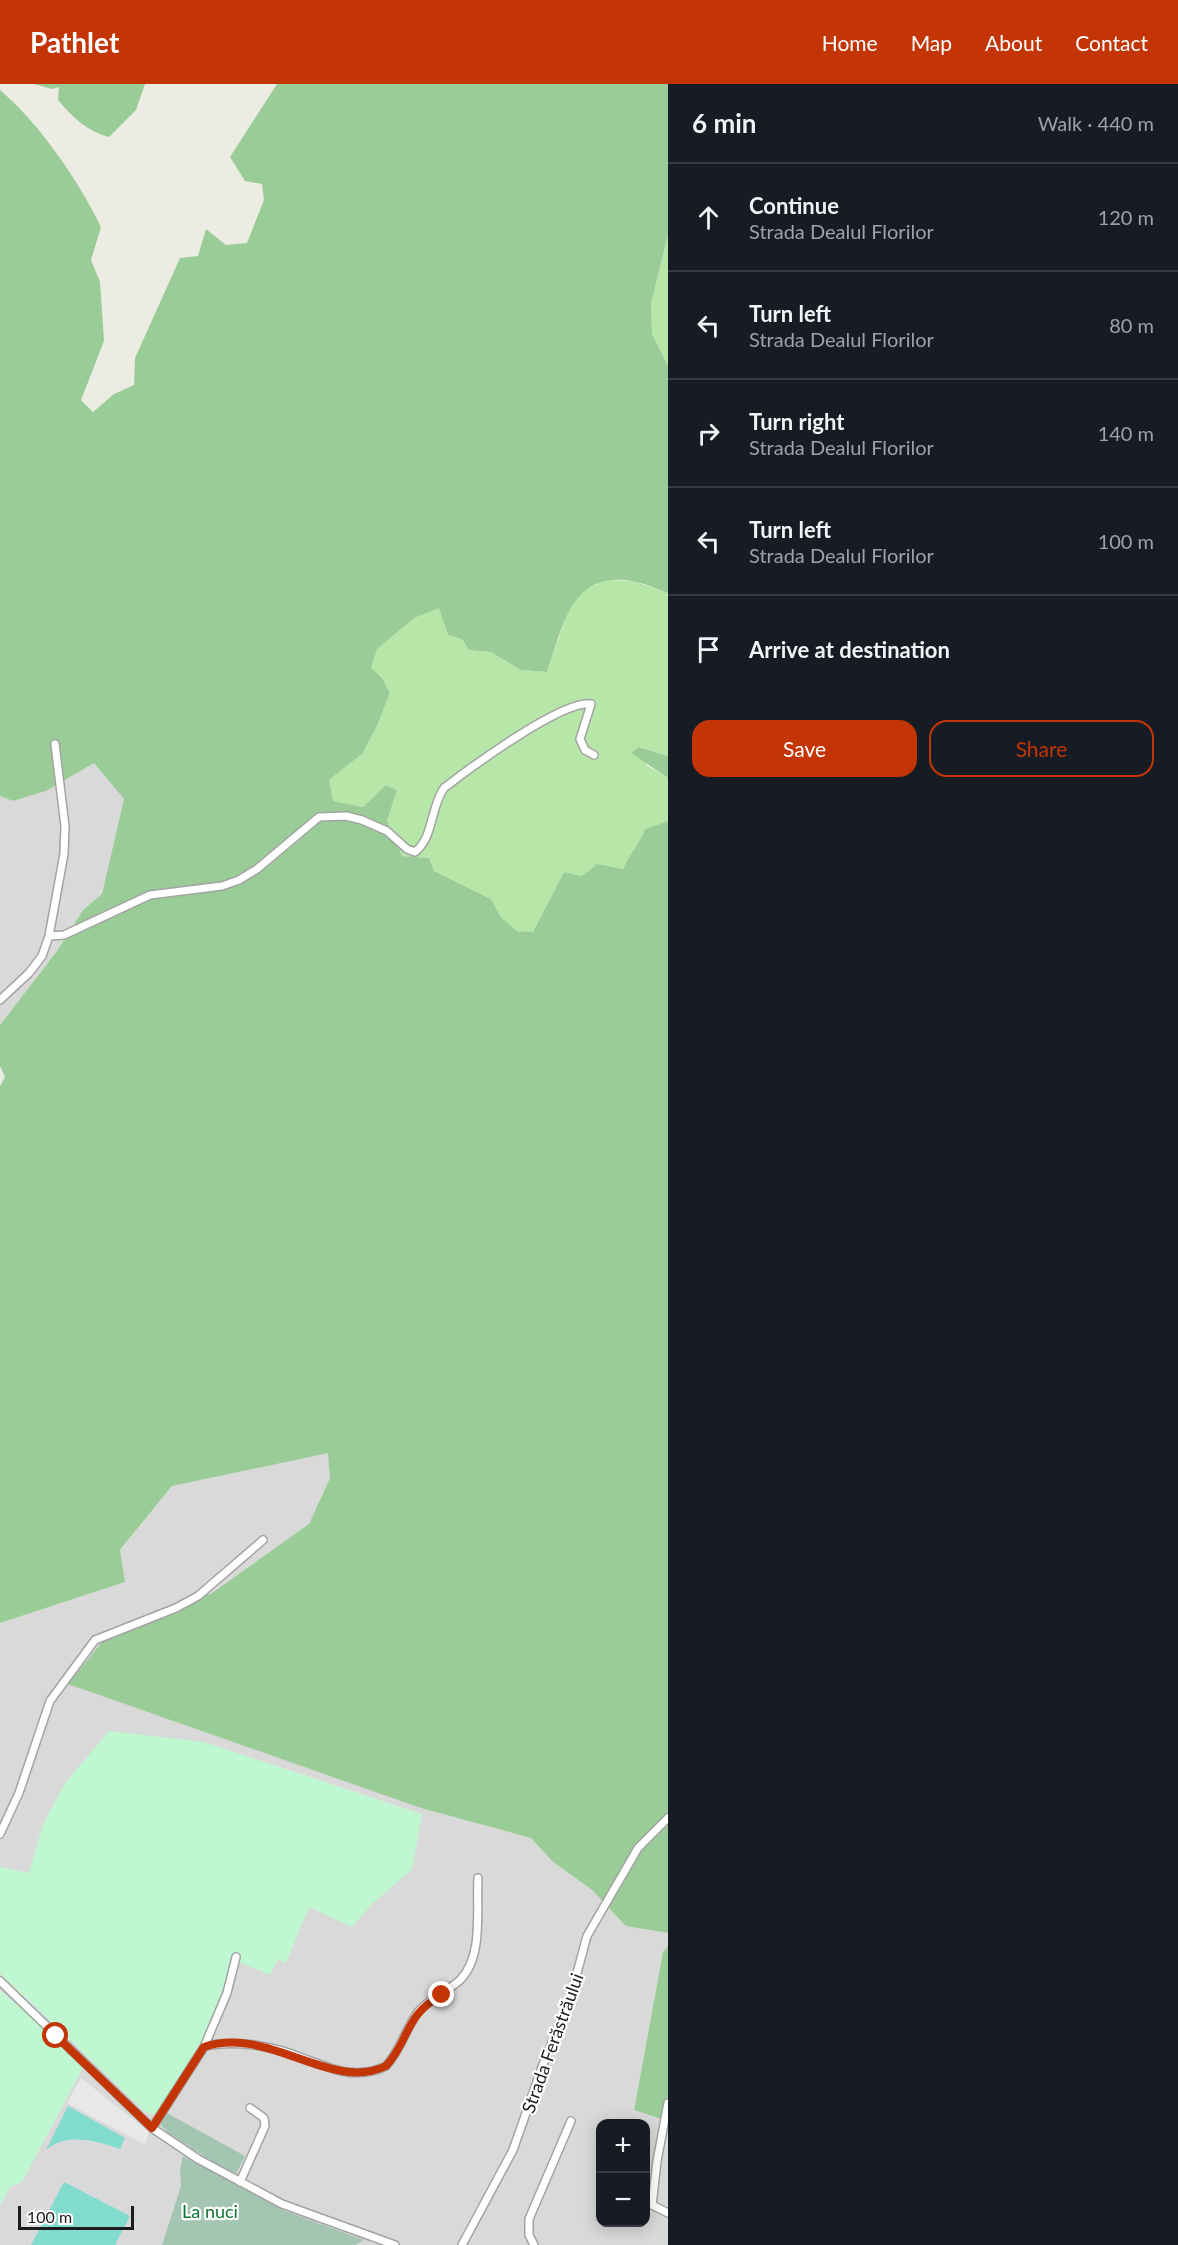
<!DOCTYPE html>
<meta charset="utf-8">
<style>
:root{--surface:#171b24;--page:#20242c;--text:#f1f3f6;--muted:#9ea1a6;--line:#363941;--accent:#c33505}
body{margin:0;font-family:Lato,sans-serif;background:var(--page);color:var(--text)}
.controls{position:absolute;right:18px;bottom:18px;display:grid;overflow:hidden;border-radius:12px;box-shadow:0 3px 15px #0003}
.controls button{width:54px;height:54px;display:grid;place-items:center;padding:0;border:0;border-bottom:2px solid var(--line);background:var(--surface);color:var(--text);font:30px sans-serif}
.scale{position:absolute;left:18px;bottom:15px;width:116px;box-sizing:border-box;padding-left:6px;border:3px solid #1c1c1c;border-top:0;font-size:16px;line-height:21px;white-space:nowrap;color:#1c1c1c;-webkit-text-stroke:4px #fff;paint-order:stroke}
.stop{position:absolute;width:18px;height:18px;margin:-14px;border:4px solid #c33505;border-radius:50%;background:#fff}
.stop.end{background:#c33505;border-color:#fff;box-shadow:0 2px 6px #0008}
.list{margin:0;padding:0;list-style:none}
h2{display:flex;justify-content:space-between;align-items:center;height:78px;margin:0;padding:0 24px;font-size:26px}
h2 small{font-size:20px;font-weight:400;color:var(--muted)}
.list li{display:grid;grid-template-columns:39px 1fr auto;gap:18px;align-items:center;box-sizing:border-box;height:108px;padding:0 24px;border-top:2px solid var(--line)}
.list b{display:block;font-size:22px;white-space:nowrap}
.list p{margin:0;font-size:20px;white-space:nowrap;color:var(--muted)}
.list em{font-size:20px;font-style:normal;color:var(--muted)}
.actions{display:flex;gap:12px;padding:18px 24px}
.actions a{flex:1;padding:14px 0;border:2px solid var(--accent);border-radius:18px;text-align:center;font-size:21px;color:var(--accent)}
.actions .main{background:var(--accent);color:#fff}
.icon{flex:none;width:33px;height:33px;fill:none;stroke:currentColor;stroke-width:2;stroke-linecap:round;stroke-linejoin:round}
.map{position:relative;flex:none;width:668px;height:2161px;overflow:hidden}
header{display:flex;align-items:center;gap:36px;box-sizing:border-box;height:84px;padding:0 30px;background:var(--accent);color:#fff}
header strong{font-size:28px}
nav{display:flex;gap:33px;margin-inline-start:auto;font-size:21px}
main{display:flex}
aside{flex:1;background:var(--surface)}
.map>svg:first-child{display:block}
</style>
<header>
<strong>Pathlet</strong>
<nav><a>Home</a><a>Map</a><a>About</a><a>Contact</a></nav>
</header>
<main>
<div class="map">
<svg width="668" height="2161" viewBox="0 0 668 2161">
<rect width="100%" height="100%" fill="#edece2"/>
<path fill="#dad9d9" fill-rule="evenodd" d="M 94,679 L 124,715 L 102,810 L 83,826 L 57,867 L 0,941 L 0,712 L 13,717 L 46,707 Z
M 328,1368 L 330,1394 L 309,1440 L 212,1509 L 102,1558 L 421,1724 L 531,1754 L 552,1777 L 592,1806 L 626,1841 L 668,1849 L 668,1862 L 663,1868 L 634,2025 L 668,2037 L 668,2161 L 0,2161 L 0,1539 L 125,1498 L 120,1467 L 172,1402 ZM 600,2040 L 646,2040 L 646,2138 L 600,2138 Z"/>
<path fill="#b7e7a8" d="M 668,151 L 668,282 L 652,250 L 651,220 Z
M 605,496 L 633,497 L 668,509 L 668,672 L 640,663 L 646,681 L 668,694 L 668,737 L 645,745 C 639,761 629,770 623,785 L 597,780 L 582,792 L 564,788 L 533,848 L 516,847 L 501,833 L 491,815 L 434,787 L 429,774 L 402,772 L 387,737 L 397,706 L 386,701 L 363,723 L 333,717 L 329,696 L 362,670 L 377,642 L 390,609 L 382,594 L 370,584 L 377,565 L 414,534 L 439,523 L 448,551 L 462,555 L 469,566 L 491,568 L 521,586 L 547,588 L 570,521 L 582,507 Z"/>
<path fill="#9acc97" d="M 34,0 L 145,0 L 136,26 L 109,53 C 87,47 73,34 58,16 L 59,3 L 52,5 Z
M 277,0 L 668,0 L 668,151 L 651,220 L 652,250 L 668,282 L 668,509 C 657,505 644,499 632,497 C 570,486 563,544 547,588 L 521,586 L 491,568 L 469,566 L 462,555 L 448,551 L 439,524 L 414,534 L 377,565 L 371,584 L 382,594 L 390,609 L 377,642 L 362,670 L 329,696 L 333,717 L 363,723 L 386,701 L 397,706 L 387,737 L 402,772 L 429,774 L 434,787 L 491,815 L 501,833 L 517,847 L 533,848 L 564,788 L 582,792 L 597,780 L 623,785 C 629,770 639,761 645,745 L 668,737 L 668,1849 L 626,1842 L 592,1806 L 552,1777 L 531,1754 L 421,1724 L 68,1600 L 102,1558 L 212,1509 L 309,1440 L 330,1394 L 328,1369 L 172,1402 L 120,1466 L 125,1498 L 0,1539 L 0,1002 L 5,993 L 0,982 L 0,941 L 57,867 L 83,826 L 102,810 L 124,715 L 94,679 L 46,707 L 13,717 L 0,712 L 0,6 C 40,40 78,96 101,143 L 91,176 L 100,198 L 104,257 L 81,316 L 93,328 L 114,310 L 134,301 L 135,274 L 180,174 L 198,172 L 206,145 L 226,161 L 247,159 L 264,116 L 262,100 L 245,97 L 230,73 Z
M 639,663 L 668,672 L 668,694 L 631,669 Z
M 668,1862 L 668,2037 L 634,2026 L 663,1868 Z"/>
<path fill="#a3c5b1" d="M 167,2029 L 245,2072 L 235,2092 L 168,2049 L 160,2040 Z
M 183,2072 L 285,2127 L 364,2156 L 355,2161 L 162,2161 L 181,2102 L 180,2086 Z"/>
<path fill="#bff7d1" d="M 109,1647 L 204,1658 L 422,1730 L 412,1785 L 372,1820 L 352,1843 L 309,1823 L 286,1879 L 278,1875 L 270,1891 L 234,1876 L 203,1961 L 155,2031 L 145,2028 L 0,1889 L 0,1783 L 29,1789 L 43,1740 L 66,1698 Z
M 0,1906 L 85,1980 L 22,2098 L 10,2103 L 0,2121 Z"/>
<path fill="#81dbcf" d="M 68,2022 L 125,2054 L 120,2065 C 97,2057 67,2048 46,2066 Z
M 64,2098 L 130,2132 L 115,2161 L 31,2161 Z"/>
<path fill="#e8e8e8" d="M 81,1994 L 149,2048 L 145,2061 L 67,2019 Z"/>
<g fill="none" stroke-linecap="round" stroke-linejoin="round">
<g stroke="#a3a3a3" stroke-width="10">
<path id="street" d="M 49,852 L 64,851 L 150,811 L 222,802 L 239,796 L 257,785 L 319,733 L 346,732 L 362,736 L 387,747 L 407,765 L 415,768 C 434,753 430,724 444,704 C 470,684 562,616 591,620 L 580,655 L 585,666 L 594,671
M 0,916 L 29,889 L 42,872 L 49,852 L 64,770 L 65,742 L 55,660
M 0,1750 L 19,1709 L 50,1617 L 95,1556 L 176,1524 L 198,1512 L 263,1456
M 0,1897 L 152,2044 L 198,2075 L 282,2120 L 395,2161
M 204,1963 L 227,1909 L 236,1873
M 152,2044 L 204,1963 L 210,1961 C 235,1957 265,1961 289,1969 C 322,1980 351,1999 386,1982 C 401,1966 406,1943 419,1927 C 430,1914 447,1908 460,1896 C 484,1872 476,1825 478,1794
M 240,2098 L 265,2042 L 264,2034 L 250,2024
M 646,2118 L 668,2129
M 652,2121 L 657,2077 L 668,2019
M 462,2161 L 513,2066 L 544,1978 L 570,1915 L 587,1852 L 638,1764 L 668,1734
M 534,2161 L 529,2151 L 529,2135 L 571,2037"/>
</g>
<use href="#street" stroke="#fff" stroke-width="7"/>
</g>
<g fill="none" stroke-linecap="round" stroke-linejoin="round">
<path stroke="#c33505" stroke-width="8" d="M 56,1952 L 152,2044 L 204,1963 C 269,1941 331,2009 386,1982 C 410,1956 404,1931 442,1911"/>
</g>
<g text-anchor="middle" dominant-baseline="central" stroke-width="4.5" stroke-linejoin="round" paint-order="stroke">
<g font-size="18" fill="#1c1c1c" stroke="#fff">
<text transform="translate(552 1959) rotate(-70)">Strada Ferăstrăului</text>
</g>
<g font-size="18" fill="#0e7631" stroke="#fff">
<text x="210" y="2127">La nuci</text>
</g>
</g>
</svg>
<div class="controls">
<button>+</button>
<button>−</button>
</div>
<div class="scale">100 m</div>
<div class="stop" style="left:56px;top:1952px"></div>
<div class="stop end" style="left:442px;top:1911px"></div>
</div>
<aside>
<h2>6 min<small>Walk · 440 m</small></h2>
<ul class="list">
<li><svg class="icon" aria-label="ahead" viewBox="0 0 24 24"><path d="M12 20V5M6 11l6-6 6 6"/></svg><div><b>Continue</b><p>Strada Dealul Florilor</p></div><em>120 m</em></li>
<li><svg class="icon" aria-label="left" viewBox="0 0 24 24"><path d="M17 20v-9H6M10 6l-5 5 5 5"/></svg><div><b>Turn left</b><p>Strada Dealul Florilor</p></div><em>80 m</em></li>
<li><svg class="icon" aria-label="right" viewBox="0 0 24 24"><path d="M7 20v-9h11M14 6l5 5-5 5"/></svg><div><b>Turn right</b><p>Strada Dealul Florilor</p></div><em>140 m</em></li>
<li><svg class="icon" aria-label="left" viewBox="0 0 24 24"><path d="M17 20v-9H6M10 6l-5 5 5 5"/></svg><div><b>Turn left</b><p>Strada Dealul Florilor</p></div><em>100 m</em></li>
<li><svg class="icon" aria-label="arrive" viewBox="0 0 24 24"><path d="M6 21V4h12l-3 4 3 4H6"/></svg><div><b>Arrive at destination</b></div></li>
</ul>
<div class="actions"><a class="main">Save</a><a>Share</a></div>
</aside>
</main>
